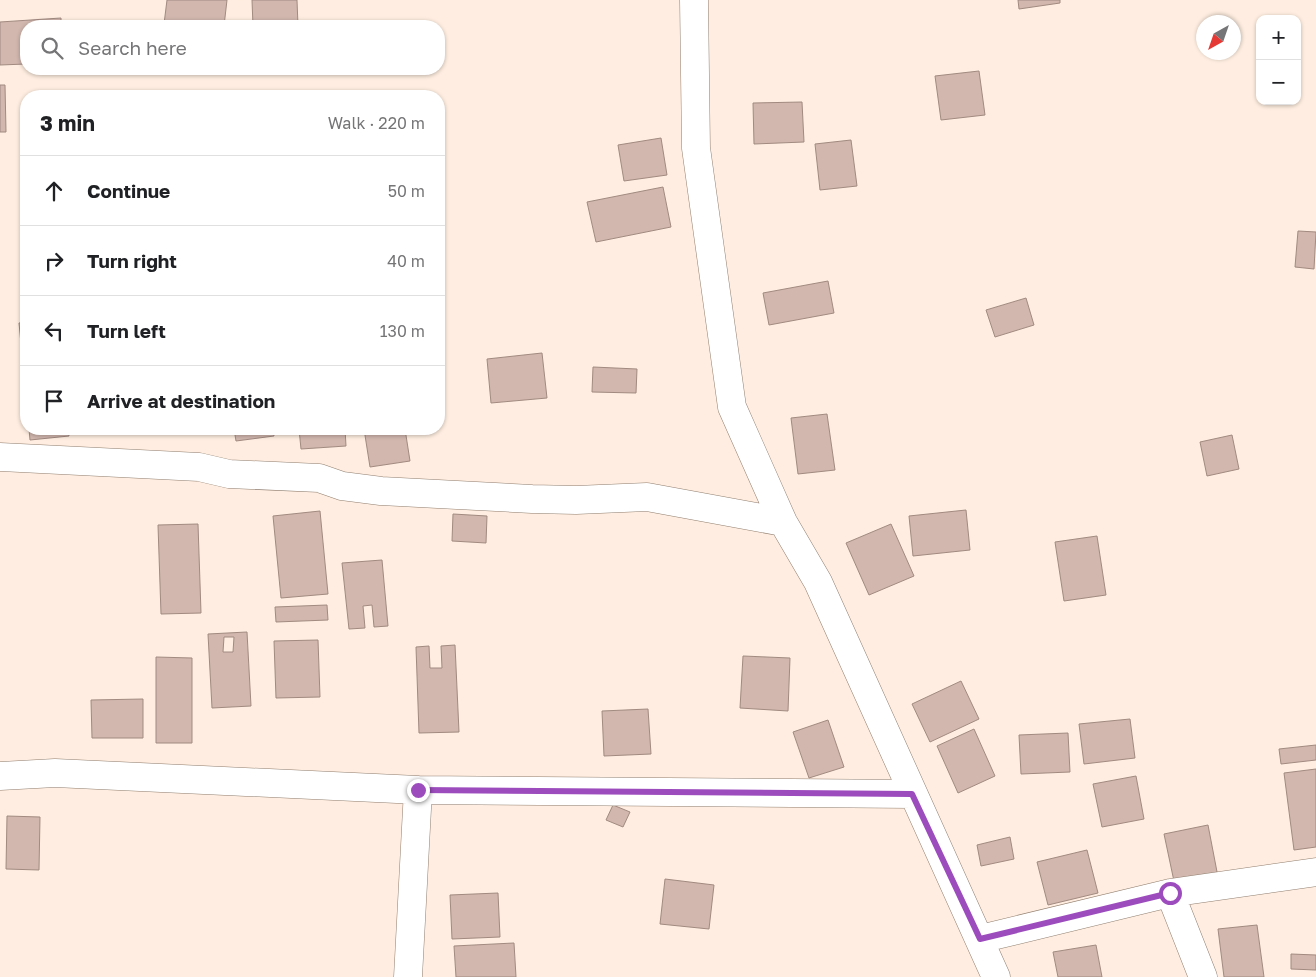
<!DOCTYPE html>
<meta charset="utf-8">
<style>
:root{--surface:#fff;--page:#f6f6f6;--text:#202124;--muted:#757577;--line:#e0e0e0}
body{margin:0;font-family:"Golos Text",sans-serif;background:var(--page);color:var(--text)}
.controls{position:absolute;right:15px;top:15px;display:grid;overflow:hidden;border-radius:10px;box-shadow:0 1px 4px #0004}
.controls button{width:45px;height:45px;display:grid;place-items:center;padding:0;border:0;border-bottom:1px solid var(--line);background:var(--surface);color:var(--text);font:25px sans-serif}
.compass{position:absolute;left:1196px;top:15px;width:45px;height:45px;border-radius:50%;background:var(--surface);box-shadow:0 1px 4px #0004;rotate:220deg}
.stop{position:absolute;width:15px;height:15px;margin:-11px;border:4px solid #9c4cbd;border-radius:50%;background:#fff}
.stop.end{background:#9c4cbd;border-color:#fff;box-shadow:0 1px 5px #0008}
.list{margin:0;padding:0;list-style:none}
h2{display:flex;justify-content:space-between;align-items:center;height:65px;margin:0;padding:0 20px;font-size:21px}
h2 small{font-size:16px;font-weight:400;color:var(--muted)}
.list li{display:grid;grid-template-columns:32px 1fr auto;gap:15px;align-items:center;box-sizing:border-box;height:70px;padding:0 20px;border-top:1px solid var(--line)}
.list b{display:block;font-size:19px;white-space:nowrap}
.list em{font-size:16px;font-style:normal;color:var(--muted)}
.icon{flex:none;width:28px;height:28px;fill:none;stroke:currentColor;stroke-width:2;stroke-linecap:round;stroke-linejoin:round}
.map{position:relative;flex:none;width:1316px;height:977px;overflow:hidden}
.search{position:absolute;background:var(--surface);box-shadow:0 1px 4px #0004;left:20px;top:20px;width:425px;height:55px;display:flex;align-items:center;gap:12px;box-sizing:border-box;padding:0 18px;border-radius:20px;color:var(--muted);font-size:19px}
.panel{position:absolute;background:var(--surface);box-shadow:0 1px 4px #0004;left:20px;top:90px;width:425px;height:345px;border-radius:20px}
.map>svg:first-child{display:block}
</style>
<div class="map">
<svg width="1316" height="977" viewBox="0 0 1316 977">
<rect width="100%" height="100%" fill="#feede0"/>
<path fill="#d1b7ae" stroke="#a28a81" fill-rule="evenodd" d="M 167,0 L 227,0 L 224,26 L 164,24 Z
M 252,0 L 297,0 L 298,26 L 253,26 Z
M 1018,0 L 1060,0 L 1060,3 L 1019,9 Z
M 61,18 L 61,26 L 26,26 L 26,64 L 0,65 L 0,22 Z
M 979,71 L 985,115 L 941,120 L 935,76 Z
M 0,85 L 5,85 L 6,132 L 0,132 Z
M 802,102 L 804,142 L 754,144 L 753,103 Z
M 661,138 L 667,175 L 624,181 L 618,145 Z
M 851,140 L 857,186 L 820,190 L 815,144 Z
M 663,187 L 671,227 L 596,242 L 587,202 Z
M 1298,231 L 1316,232 L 1314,269 L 1295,267 Z
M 828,281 L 834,313 L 769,325 L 763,293 Z
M 1026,298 L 1034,325 L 995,337 L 986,310 Z
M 26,322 L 26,375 L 24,375 L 19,323 Z
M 542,353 L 547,398 L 491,403 L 487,359 Z
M 593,367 L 637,369 L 636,393 L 592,392 Z
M 827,414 L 835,470 L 798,474 L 791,418 Z
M 29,429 L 68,429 L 69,436 L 30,440 Z
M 234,429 L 273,429 L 274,436 L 236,441 Z
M 299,429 L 345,429 L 346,446 L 301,449 Z
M 364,429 L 405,429 L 410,461 L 370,467 Z
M 1232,435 L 1239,469 L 1207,476 L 1200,442 Z
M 966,510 L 970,550 L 913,556 L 909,516 Z
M 320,511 L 328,594 L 281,598 L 273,516 Z
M 453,514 L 487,516 L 486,543 L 452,541 Z
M 198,524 L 201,613 L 161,614 L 158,525 Z
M 891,524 L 914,576 L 869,595 L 846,543 Z
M 1097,536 L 1106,595 L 1064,601 L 1055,542 Z
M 382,560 L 388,626 L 374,627 L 372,605 L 363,606 L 365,628 L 349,629 L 342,563 Z
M 327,605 L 328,620 L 276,622 L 275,607 Z
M 247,632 L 251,706 L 212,708 L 208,634 ZM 224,637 L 234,637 L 233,652 L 223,652 Z
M 318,640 L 320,697 L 276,698 L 274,641 Z
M 455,645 L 459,732 L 419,733 L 416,647 L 429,646 L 430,668 L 442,668 L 441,646 Z
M 743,656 L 790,658 L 788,711 L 740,708 Z
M 156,657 L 192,658 L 192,743 L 156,743 Z
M 961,681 L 979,719 L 930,742 L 912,704 Z
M 143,699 L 143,738 L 92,738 L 91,700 Z
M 648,709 L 651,754 L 604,756 L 602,711 Z
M 1130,719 L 1135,758 L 1084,764 L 1079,724 Z
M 828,720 L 844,767 L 809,778 L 793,732 Z
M 974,729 L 995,776 L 958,793 L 937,746 Z
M 1068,733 L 1070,772 L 1021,774 L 1019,735 Z
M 1316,745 L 1316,760 L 1281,764 L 1279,749 Z
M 1316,769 L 1316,847 L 1294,850 L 1284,773 Z
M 1136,776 L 1144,819 L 1102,827 L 1093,784 Z
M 613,805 L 630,812 L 623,827 L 606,820 Z
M 7,816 L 40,817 L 39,870 L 6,869 Z
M 1208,825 L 1218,877 L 1175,886 L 1164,834 Z
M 1010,837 L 1014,859 L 981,866 L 977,845 Z
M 1087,850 L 1098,893 L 1048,905 L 1037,862 Z
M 665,879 L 714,885 L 709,929 L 660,924 Z
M 498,893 L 500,937 L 452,939 L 450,895 Z
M 1257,925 L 1264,977 L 1224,977 L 1218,929 Z
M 514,943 L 516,977 L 456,977 L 454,946 Z
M 1096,945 L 1102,977 L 1058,977 L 1053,952 Z
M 1291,954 L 1316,955 L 1316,970 L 1291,969 Z"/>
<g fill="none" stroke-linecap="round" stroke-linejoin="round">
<g stroke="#917f70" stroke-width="29">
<path id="minor" d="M 694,0 L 696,148 L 732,407 L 783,522 L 818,582 L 996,977
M 0,457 L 199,467 L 229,474 L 319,478 L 342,486 L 381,491 L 532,499 L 576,500 L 647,497 L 783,522
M 0,776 L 55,773 L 418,790 L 912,794
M 1170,893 L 1203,977
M 980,939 L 1170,893 L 1316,872
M 408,977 L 418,790"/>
</g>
<use href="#minor" stroke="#fff" stroke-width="28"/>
</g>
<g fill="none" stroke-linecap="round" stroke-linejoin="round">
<path stroke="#9c4cbd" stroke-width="6" d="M 418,790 L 912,794 L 980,939 L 1170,893"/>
</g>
</svg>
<div class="controls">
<button>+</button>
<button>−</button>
</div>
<svg class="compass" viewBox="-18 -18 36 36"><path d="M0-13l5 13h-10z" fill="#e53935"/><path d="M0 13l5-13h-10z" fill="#757577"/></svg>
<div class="stop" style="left:1170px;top:893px"></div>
<div class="stop end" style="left:418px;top:790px"></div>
<div class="search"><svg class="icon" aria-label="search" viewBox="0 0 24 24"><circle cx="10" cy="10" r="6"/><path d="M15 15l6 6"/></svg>Search here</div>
<section class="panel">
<h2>3 min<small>Walk · 220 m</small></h2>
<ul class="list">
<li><svg class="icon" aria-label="ahead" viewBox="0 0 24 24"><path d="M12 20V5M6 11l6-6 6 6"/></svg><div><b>Continue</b></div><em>50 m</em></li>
<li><svg class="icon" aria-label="right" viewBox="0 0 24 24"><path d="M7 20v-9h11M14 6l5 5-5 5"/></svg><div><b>Turn right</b></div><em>40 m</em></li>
<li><svg class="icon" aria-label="left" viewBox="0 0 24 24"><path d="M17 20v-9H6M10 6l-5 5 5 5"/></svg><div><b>Turn left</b></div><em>130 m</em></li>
<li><svg class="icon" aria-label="arrive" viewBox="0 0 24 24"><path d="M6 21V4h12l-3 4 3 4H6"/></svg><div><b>Arrive at destination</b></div></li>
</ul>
</section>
</div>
